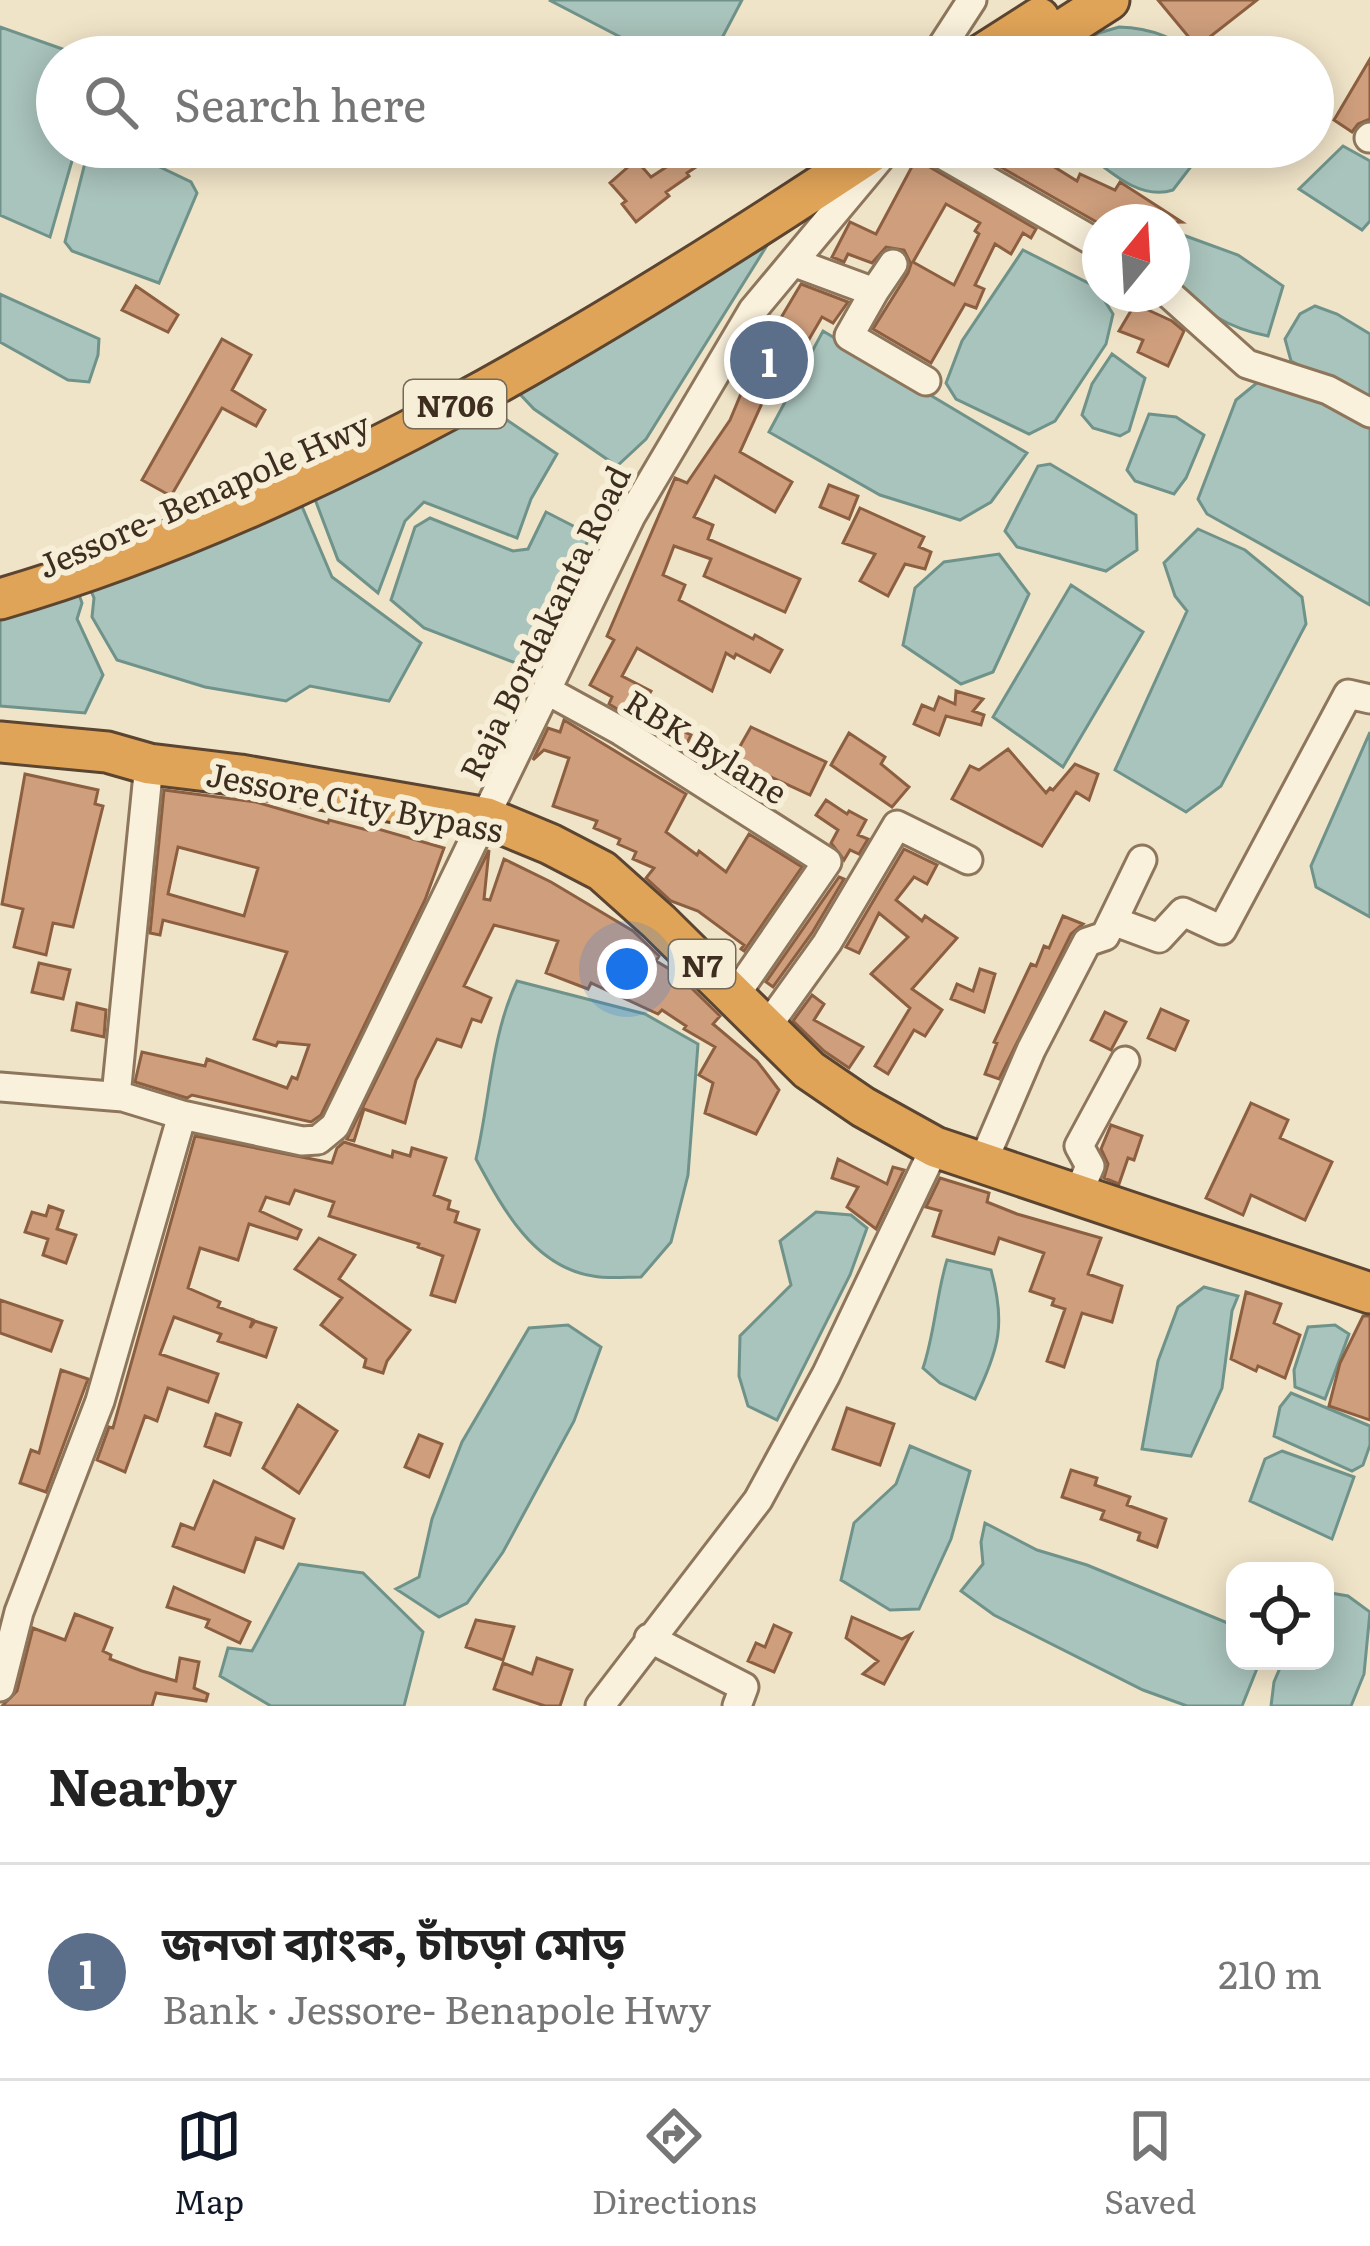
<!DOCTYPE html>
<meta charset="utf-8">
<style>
:root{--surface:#fff;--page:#f2f2f2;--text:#222;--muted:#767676;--line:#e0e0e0;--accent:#111827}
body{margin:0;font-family:Literata,"Noto Sans Bengali",serif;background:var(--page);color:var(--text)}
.controls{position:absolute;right:36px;bottom:36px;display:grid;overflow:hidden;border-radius:24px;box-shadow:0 6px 30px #0003}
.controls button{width:108px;height:108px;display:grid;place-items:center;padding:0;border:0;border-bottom:3px solid var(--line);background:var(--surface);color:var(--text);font:60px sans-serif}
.compass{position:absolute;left:1082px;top:204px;width:108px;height:108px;border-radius:50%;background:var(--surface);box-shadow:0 6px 30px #0003;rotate:18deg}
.you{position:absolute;left:627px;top:969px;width:42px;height:42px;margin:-30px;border:9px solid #fff;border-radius:50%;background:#1a73e8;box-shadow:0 0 0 18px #1a73e833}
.badge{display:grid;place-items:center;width:78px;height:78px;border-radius:50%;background:var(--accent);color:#fff;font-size:39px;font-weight:700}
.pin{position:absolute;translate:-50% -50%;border:6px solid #fff;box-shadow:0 3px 12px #0006}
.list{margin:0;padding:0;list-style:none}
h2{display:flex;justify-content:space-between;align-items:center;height:156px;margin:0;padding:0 48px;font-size:51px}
h2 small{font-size:39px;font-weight:400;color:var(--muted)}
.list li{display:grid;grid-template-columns:78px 1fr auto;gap:36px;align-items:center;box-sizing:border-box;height:216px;padding:0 48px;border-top:3px solid var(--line)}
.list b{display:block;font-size:45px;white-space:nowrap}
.list p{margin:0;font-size:39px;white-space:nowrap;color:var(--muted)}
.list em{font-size:39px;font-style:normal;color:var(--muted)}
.icon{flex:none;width:66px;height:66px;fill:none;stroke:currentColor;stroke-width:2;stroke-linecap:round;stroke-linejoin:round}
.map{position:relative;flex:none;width:1370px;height:1706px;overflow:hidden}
.search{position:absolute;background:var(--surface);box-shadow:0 6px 30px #0003;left:36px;right:36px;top:36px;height:132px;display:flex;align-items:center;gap:30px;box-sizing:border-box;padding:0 42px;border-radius:66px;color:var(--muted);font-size:45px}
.sheet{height:372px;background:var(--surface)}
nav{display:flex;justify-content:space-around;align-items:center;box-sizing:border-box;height:168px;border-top:3px solid var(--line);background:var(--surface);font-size:33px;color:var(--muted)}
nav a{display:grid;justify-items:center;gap:6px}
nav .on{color:var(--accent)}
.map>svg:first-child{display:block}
</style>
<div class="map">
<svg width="1370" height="1706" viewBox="0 0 1370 1706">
<rect width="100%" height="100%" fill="#f0e4c8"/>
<path fill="#a9c4bc" stroke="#6f938a" stroke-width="3" d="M 549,0 L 742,0 L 712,57 L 659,57 Z
M 0,27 L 85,57 L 57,57 L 57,147 L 76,147 L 50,237 L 0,215 Z
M 1119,27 C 1154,28 1174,39 1203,57 L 1061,57 L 1099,33 Z
M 1343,146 L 1370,161 L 1370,221 L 1362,230 L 1299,189 Z
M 89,147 L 118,147 L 191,182 L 197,193 L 159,283 L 72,251 L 65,242 Z
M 1078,147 L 1206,147 L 1173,190 C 1138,202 1104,166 1078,147 Z
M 776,231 L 646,439 L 617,466 L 534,409 L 516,390 Z
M 1183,235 L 1238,255 L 1283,286 L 1268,336 C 1226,328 1202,310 1172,282 L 1172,245 Z
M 1023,250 L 1096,287 L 1113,314 L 1106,344 L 1055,421 L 1029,434 L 956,399 L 946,383 L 962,341 Z
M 0,294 L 99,339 L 98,355 L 89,382 L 68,380 L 0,342 Z
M 1315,306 L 1337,314 L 1370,334 L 1370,395 L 1351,393 L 1291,361 L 1285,339 L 1300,314 Z
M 823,331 L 1027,453 L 991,502 L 960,520 L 880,495 L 769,432 Z
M 1112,354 L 1145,378 L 1129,431 L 1120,436 L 1093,428 L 1082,415 L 1092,384 Z
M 1269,373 L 1370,420 L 1370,605 L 1207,514 L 1198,499 L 1236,400 Z
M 487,396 L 495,412 L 557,454 L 531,499 L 517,538 L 424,502 L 405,521 L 378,593 L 338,560 L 313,494 Z
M 1149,414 L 1176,417 L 1204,435 L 1186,478 L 1174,494 L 1135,481 L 1127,470 Z
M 1050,464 L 1136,515 L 1137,550 L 1106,571 L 1017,547 L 1005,531 L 1038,466 Z
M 298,497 L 332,577 L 421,643 L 389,701 L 310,686 L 286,701 L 205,687 L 117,660 L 92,617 L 94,598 L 88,584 Z
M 546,512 L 581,530 L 589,539 L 521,665 L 424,628 L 391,600 L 415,527 L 430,518 L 513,551 L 528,549 Z
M 1198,529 L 1245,550 L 1302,597 L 1306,624 L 1221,786 L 1186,812 L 1115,770 L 1187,611 L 1175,596 L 1164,563 Z
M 999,554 L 1029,594 L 993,672 L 961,684 L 903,645 L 915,588 L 944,562 Z
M 1071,585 L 1143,632 L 1063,767 L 993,717 Z
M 77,589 L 82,603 L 77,619 L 103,675 L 85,713 L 0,706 L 0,616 Z
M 1370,732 L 1370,917 L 1316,887 L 1311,866 Z
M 517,981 L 645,1014 L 698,1044 L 688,1175 L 671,1242 L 641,1277 C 626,1277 608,1279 593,1276 C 533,1267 502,1207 476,1159 C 490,1100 491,1036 517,981 Z
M 816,1212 L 851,1215 L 867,1228 L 850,1275 L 777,1420 L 748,1406 L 739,1376 L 740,1336 L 791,1285 L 780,1241 Z
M 947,1260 L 991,1270 C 1006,1324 999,1349 975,1399 L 940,1383 L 923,1368 C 935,1332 936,1296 947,1260 Z
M 1204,1287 L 1238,1296 L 1232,1311 L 1222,1388 L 1191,1456 L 1142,1449 L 1158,1361 L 1178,1307 Z
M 568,1325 L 601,1347 L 574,1421 L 503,1552 L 467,1603 L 439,1617 L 396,1589 L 419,1577 L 432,1519 L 462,1442 L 529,1328 Z
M 1335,1325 L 1349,1334 L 1325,1399 L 1295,1387 L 1294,1370 L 1308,1327 Z
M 1291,1393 L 1370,1426 L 1370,1445 L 1363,1465 L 1352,1471 L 1274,1436 L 1280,1407 Z
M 910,1446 L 970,1471 L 951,1539 L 919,1609 L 890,1610 L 841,1580 L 854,1523 L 896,1484 Z
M 1282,1451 L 1354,1477 L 1332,1539 L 1250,1501 L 1265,1459 Z
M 985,1523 L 1037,1550 L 1087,1565 L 1235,1626 L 1235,1661 L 1260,1661 L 1242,1706 L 1187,1706 L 1143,1690 L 994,1615 L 961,1591 L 983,1564 L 981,1542 Z
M 299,1564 L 363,1573 L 423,1632 L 404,1706 L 271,1706 L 220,1676 L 228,1648 L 252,1651 Z
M 1325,1592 L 1348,1596 L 1370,1612 L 1364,1674 L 1351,1706 L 1271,1706 L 1274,1682 L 1283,1661 L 1325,1661 Z"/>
<path fill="#cf9f7d" stroke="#8d5f41" stroke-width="3" fill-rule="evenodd" d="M 1158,0 L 1257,0 L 1197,47 Z
M 1370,59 L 1370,119 L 1358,124 L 1352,132 L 1334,120 Z
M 697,147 L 726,147 L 687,173 L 689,176 L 666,192 L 669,196 L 636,222 L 622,204 L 626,201 L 610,183 L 636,160 L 651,177 Z
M 1008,147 L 1039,147 L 1035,155 L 1077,181 L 1080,174 L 1115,190 L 1120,182 L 1182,222 L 1100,224 L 997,165 Z
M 916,159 L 1036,229 L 1031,238 L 1023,233 L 1011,254 L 995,244 L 975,285 L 984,289 L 976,308 L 965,304 L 931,363 L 873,329 L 908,273 L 911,264 L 904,250 L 886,247 L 872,263 L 848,254 L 844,262 L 832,257 L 850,222 L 876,234 ZM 946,204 L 980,223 L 975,231 L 979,234 L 954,285 L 913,262 Z
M 801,284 L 848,302 L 833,323 L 822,317 L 808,341 L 797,335 L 768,384 L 774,387 L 763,401 L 740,452 L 792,482 L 775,512 L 715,476 L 694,517 L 713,525 L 708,539 L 800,579 L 785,612 L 704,576 L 711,559 L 674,546 L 663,575 L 685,585 L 679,600 L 753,639 L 755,635 L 782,650 L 770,672 L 736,654 L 734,658 L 726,653 L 712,691 L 637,648 L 622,676 L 651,691 L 646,700 L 676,716 L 671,725 L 691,735 L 684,750 L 609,704 L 612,697 L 590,685 L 614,640 L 607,636 L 675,478 L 687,483 L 730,420 L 753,365 Z
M 136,286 L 178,315 L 168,332 L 122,310 Z
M 1135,304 L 1172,321 L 1184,331 L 1168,366 L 1138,352 L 1143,340 L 1119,331 Z
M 222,339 L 251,355 L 232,390 L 265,410 L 256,426 L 222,408 L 171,496 L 142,480 Z
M 829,485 L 858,496 L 849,519 L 820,507 Z
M 860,508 L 924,537 L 919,547 L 931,552 L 925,569 L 905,564 L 888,596 L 860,581 L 875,554 L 843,543 Z
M 956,691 L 983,699 L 973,711 L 984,715 L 981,725 L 946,716 L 939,735 L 914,724 L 922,705 L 934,710 L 939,697 L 955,704 Z
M 564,720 L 686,794 L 666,832 L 697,855 L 699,851 L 726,872 L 749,834 L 802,867 L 744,951 L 741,949 L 744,945 L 698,911 L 671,901 L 646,878 L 654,868 L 633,859 L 636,852 L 618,844 L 620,839 L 594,828 L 597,821 L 553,806 L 569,758 L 544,750 L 533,760 L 548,728 L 560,732 Z
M 751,727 L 826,762 L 810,795 L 758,771 L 752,781 L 727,769 Z
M 849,733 L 885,757 L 881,764 L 909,787 L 892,807 L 831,765 Z
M 1008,749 L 1046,793 L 1050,788 L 1053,790 L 1075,764 L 1098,774 L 1089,800 L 1076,792 L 1042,846 L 952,799 L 970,766 L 979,770 Z
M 25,774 L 98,790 L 95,804 L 103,806 L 73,927 L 53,923 L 46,955 L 14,947 L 23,909 L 2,904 Z
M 164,790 L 256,802 L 328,823 L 329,820 L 367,830 L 368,826 L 444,848 L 425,900 L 321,1115 L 311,1122 L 192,1095 L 187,1098 L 135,1082 L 142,1052 L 205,1066 L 207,1059 L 287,1088 L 292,1077 L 297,1079 L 309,1045 L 278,1042 L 276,1046 L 254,1039 L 287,952 L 163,920 L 160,935 L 150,933 ZM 178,847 L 258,868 L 244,916 L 168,894 Z
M 826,800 L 847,814 L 849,811 L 866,820 L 858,835 L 868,839 L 859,854 L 850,850 L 844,860 L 831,843 L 838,830 L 816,815 Z
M 904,849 L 937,865 L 927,884 L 914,877 L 896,900 L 922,921 L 925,916 L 957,938 L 912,989 L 942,1010 L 925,1036 L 914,1030 L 888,1074 L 875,1066 L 910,1008 L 871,974 L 908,937 L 879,913 L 859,953 L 846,947 Z
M 489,850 L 484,899 L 490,900 L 504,859 L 551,882 L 633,931 L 659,956 L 656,961 L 676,973 L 720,1016 L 713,1024 L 757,1061 L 779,1090 L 756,1134 L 705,1113 L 713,1083 L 699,1075 L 715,1047 L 684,1029 L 686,1026 L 662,1010 L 658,1014 L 591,983 L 588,989 L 546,973 L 558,941 L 494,925 L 464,986 L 491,998 L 481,1022 L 472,1019 L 461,1047 L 437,1039 L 416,1080 L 405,1123 L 364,1109 L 354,1141 L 347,1139 Z
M 839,877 L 844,879 L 812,933 L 773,987 L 766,982 Z
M 1063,916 L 1083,924 L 1071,934 L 999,1079 L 985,1074 L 997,1043 L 994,1042 L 1031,964 L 1036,966 L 1044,946 L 1049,948 Z
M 39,963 L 70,970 L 63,999 L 32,992 Z
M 980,969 L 995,974 L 984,1012 L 951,999 L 957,984 L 973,991 Z
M 812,995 L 824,1004 L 814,1020 L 863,1047 L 849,1068 L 824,1051 L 793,1021 Z
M 77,1003 L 106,1010 L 104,1037 L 72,1030 Z
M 1161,1009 L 1188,1021 L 1175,1050 L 1148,1038 Z
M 1105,1012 L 1126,1022 L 1111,1050 L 1091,1040 Z
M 1251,1103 L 1288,1120 L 1280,1138 L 1332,1162 L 1305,1220 L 1251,1195 L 1243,1215 L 1206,1198 Z
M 1111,1125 L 1142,1136 L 1134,1160 L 1128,1158 L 1119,1184 L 1104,1178 L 1108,1164 L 1101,1149 Z
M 195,1136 L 332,1163 L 337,1148 L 344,1142 L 392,1157 L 393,1151 L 410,1156 L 412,1148 L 446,1158 L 434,1195 L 450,1201 L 448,1209 L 458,1212 L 455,1222 L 479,1230 L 455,1302 L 431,1295 L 443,1256 L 418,1247 L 419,1244 L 329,1216 L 334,1202 L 295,1190 L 289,1204 L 266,1197 L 260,1211 L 301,1230 L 297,1239 L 249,1224 L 238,1260 L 200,1248 L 188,1288 L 220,1302 L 218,1307 L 253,1320 L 250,1328 L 255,1321 L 276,1328 L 266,1357 L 218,1341 L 221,1334 L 174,1317 L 160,1354 L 218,1374 L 208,1402 L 168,1388 L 157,1421 L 145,1416 L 125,1472 L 97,1460 L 109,1427 L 113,1428 Z
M 838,1159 L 887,1184 L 893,1167 L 904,1170 L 876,1229 L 847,1207 L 858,1187 L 832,1178 Z
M 940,1178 L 989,1193 L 987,1202 L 1017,1214 L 1101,1238 L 1088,1274 L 1122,1286 L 1112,1322 L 1082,1313 L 1064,1367 L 1047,1361 L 1065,1309 L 1052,1305 L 1054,1299 L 1030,1291 L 1044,1253 L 999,1238 L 994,1254 L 933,1236 L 941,1211 L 926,1207 Z
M 49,1206 L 63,1211 L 57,1229 L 76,1235 L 66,1263 L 43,1255 L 48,1239 L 25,1232 L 32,1212 L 46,1216 Z
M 319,1238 L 355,1255 L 339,1279 L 410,1330 L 387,1361 L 383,1373 L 364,1367 L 366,1359 L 321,1325 L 342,1298 L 295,1269 Z
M 1246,1292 L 1281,1304 L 1274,1323 L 1300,1335 L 1285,1378 L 1258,1366 L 1256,1371 L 1231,1359 Z
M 0,1300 L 62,1321 L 51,1351 L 0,1333 Z
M 1363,1316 L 1370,1316 L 1370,1420 L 1329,1406 L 1340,1363 Z
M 61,1370 L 88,1379 L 46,1492 L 20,1483 L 31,1450 L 39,1453 Z
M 298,1405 L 337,1431 L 299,1493 L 263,1468 Z
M 847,1408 L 894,1424 L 880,1465 L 833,1449 Z
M 216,1414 L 241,1423 L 230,1455 L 205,1446 Z
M 419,1435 L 442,1444 L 429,1477 L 405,1467 Z
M 1071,1470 L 1097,1478 L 1095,1485 L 1130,1497 L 1127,1505 L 1166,1519 L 1157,1547 L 1138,1540 L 1140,1533 L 1101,1519 L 1104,1511 L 1062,1497 Z
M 214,1481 L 294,1519 L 283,1548 L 256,1538 L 244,1572 L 173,1546 L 181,1524 L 194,1529 Z
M 174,1587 L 250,1622 L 240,1643 L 206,1627 L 209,1620 L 167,1607 Z
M 75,1614 L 112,1628 L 103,1651 L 111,1655 L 110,1659 L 142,1671 L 176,1681 L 180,1658 L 199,1662 L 194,1688 L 208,1694 L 206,1701 L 156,1693 L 152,1706 L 2,1706 L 17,1691 L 33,1628 L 65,1640 Z
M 852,1617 L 902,1639 L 911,1634 L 884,1684 L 863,1674 L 878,1661 L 846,1638 Z
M 476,1620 L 514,1627 L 503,1660 L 466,1647 Z
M 774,1625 L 791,1633 L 774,1672 L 748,1661 L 756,1643 L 765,1647 Z
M 537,1658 L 572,1670 L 560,1706 L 545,1706 L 494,1689 L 503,1663 L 532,1674 Z"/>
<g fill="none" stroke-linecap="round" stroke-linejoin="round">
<g stroke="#8d765c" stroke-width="33">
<path id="minor" d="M 935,57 L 972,0
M 1369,138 L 1370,137
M 929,147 L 1100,245
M 793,262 L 874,292 L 893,264
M 874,292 L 849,336 L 926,381
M 1169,294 L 1247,364 L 1328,390 L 1370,413
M 548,691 L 621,731 L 827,862 L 734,997
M 766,1028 L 827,943 L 897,825 L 968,860
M 0,1087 L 123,1097 L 182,1115
M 116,1096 L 149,764
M 982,1164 L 1031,1050 L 1087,942 L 1105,936 L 1142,860 L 1113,921 L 1159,938 L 1183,912 L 1222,930 L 1348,694 L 1370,699
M 1077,1196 L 1090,1166 L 1079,1146 L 1125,1061
M 649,1638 L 744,1687 L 737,1706
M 0,1687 L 19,1612 L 100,1401 L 182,1115 L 302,1141 L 318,1140 L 335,1126 L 631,516 L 753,310 L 879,159
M 600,1706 L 758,1500 L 826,1375 L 935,1147"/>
</g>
<g stroke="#5b4430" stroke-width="45">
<path id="highway" d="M 978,57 L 1039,18
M 1020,57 L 1109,0
M 0,599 C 312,508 610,326 879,147
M 0,742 L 107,752 L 149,764 L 240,775 L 487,818 L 550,844 L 602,871 L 659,922 L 809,1070 L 863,1107 L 935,1147 L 1370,1293"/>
</g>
<use href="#minor" stroke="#faf1dc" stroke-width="27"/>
<use href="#highway" stroke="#e0a458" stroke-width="39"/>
</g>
<g text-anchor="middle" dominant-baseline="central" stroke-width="12" stroke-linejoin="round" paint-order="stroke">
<g fill="#f7eed8" stroke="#756857" stroke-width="3">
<rect x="404" y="380" width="102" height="48" rx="9"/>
<rect x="669" y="940" width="66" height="48" rx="9"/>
</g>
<g font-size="30" font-weight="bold" fill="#3d2e20">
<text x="455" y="404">N706</text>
<text x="702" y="964">N7</text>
</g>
<g font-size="33" fill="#3d2e20" stroke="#f7eed8">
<text transform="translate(203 493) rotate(-24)">Jessore- Benapole Hwy</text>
<text transform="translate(543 622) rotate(-64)">Raja Bordakanta Road</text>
<text transform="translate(707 745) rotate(32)">RBK Bylane</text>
<text transform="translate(355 800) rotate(11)">Jessore City Bypass</text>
</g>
</g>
</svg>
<div class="controls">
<button><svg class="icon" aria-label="locate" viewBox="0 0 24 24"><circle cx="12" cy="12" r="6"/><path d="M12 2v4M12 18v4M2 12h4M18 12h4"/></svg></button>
</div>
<svg class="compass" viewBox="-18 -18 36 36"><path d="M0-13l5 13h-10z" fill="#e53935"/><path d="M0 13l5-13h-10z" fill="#767676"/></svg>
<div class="you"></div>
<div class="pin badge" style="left:769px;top:360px;background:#5c6f8a">1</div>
<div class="search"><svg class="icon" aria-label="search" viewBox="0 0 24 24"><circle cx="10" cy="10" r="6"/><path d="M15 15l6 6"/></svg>Search here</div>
</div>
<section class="sheet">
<h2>Nearby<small></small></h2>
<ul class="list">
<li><span class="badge" style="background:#5c6f8a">1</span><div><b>জনতা ব্যাংক, চাঁচড়া মোড়</b><p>Bank · Jessore- Benapole Hwy</p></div><em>210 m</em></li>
</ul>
</section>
<nav>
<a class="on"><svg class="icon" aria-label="map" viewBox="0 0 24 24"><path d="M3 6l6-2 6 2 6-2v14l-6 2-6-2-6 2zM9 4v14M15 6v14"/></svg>Map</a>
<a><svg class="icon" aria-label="directions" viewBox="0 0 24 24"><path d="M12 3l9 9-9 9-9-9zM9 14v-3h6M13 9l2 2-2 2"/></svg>Directions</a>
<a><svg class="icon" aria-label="saved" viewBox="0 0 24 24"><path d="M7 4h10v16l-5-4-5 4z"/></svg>Saved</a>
</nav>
